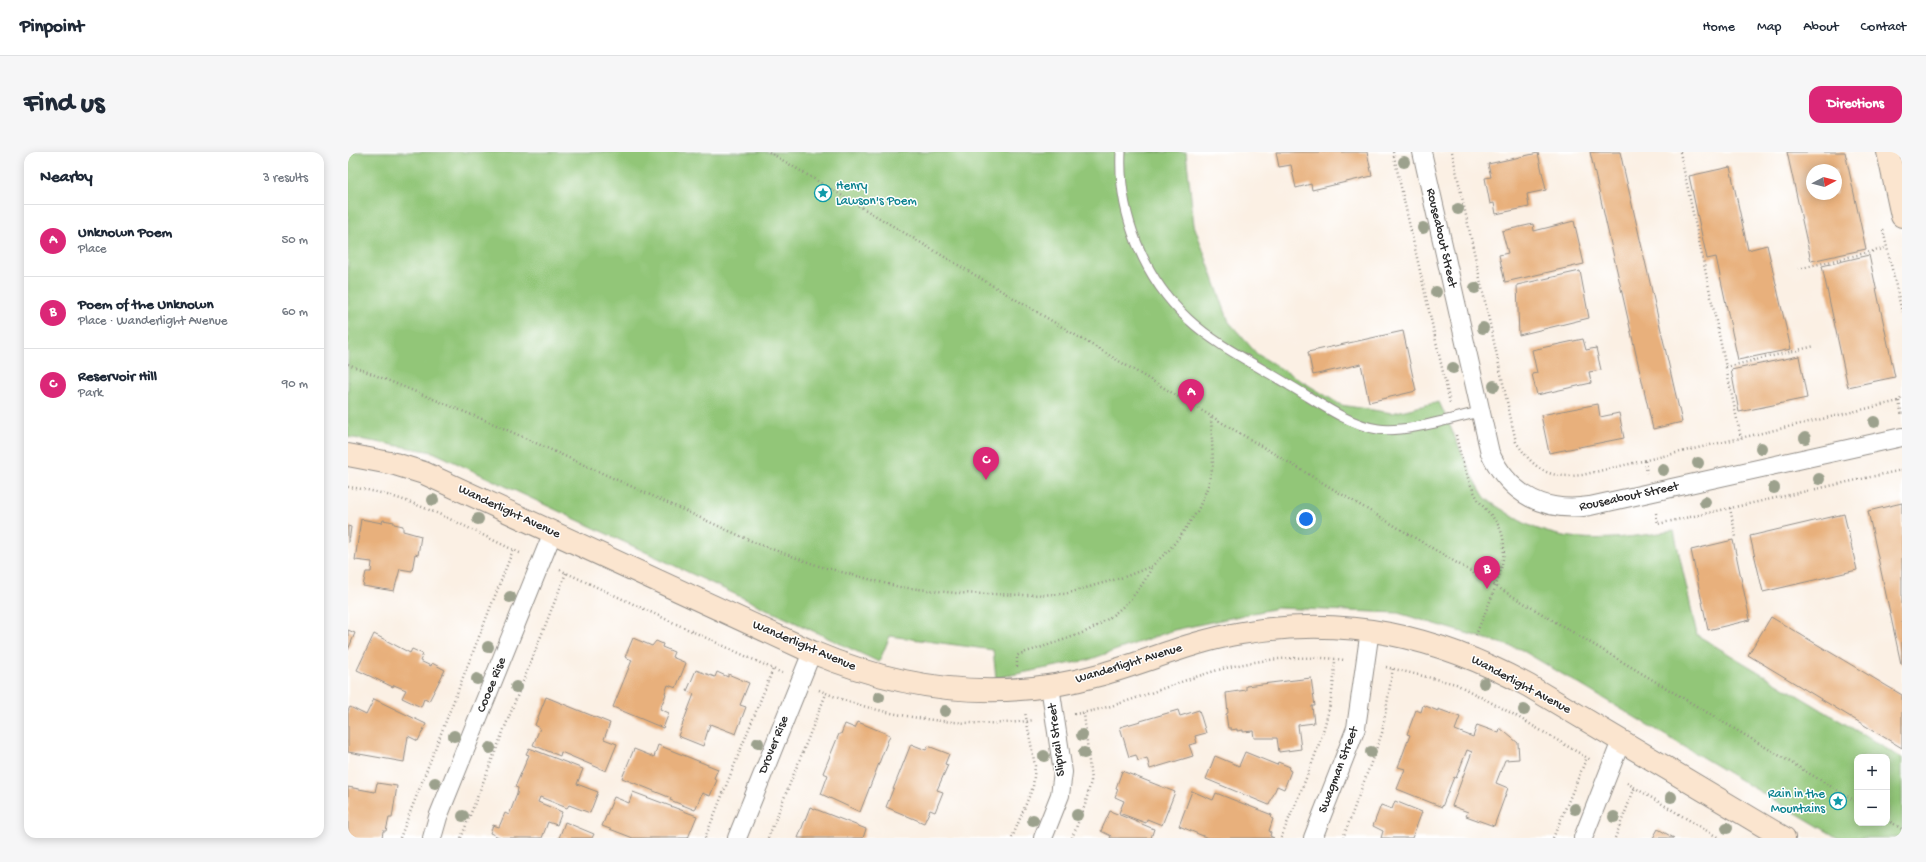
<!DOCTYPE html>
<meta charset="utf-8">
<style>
:root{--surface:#fff;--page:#f6f6f7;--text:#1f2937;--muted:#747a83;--line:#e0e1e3;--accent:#db2777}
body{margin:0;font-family:"Gochi Hand",sans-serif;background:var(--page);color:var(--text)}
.controls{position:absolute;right:12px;bottom:12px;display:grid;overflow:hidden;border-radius:8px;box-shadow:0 2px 10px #0003}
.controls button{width:36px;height:36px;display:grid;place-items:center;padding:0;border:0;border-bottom:1px solid var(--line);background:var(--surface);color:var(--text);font:20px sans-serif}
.compass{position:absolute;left:1458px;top:12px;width:36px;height:36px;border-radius:50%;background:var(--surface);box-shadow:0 2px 10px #0003;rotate:83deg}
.you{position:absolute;left:958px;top:367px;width:14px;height:14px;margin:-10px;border:3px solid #fff;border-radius:50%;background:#1a73e8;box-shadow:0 0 0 6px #1a73e833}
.badge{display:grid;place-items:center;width:26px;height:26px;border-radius:50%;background:var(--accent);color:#fff;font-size:13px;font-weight:700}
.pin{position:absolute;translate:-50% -33px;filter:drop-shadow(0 1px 2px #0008)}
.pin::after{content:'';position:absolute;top:21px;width:14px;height:12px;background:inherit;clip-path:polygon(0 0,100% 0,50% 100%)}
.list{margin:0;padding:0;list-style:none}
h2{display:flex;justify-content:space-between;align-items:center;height:52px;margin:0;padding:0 16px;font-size:17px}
h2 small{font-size:13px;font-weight:400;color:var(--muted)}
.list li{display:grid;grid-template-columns:26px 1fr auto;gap:12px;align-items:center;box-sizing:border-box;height:72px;padding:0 16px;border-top:1px solid var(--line)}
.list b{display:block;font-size:15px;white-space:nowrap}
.list p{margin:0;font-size:13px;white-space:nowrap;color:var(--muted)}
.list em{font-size:13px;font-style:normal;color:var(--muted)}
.map{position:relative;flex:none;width:1554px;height:686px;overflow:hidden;border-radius:12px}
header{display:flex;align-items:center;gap:24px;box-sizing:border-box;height:56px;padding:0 20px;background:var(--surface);border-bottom:1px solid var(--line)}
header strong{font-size:19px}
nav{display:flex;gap:22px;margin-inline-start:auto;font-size:14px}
.intro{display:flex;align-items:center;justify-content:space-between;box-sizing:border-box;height:96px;padding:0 24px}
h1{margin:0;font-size:28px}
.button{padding:10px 18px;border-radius:12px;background:var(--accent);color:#fff;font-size:14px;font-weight:700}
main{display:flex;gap:24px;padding:0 24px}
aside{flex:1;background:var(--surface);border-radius:12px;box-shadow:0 2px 10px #0003}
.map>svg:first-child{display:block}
</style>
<header>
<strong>Pinpoint</strong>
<nav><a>Home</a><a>Map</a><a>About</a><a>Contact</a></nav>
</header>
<div class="intro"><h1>Find us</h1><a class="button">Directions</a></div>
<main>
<aside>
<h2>Nearby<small>3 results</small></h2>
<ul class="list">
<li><span class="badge">A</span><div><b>Unknown Poem</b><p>Place</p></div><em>50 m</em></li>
<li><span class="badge">B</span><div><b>Poem of the Unknown</b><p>Place · Wanderlight Avenue</p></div><em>60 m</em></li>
<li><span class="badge">C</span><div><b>Reservoir Hill</b><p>Park</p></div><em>90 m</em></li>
</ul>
</aside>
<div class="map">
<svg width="1554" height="686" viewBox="0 0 1554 686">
<rect width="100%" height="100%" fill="#fff"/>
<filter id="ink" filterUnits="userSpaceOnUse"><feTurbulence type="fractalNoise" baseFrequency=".025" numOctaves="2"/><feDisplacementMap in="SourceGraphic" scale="8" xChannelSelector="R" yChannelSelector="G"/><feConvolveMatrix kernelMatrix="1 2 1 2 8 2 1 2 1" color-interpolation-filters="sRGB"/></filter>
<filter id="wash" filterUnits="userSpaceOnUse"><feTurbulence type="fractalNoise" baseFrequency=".012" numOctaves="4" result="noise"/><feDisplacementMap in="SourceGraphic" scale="16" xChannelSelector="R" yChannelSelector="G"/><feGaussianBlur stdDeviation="0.9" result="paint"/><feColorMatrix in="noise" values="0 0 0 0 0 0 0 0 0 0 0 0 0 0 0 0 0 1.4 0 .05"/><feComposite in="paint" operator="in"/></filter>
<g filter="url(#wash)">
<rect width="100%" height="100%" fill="#fbf0e4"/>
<path fill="#92c678" stroke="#5e7852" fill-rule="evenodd" d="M 0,0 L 838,0 L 846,73 L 881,170 L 909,202 L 993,253 L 1044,261 L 1091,250 C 1106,281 1118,315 1136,344 C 1141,350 1152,356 1158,360 C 1210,397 1267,387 1326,379 L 1349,483 L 1554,606 L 1554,686 L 1490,686 L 1172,497 L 1050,461 L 929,456 L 826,478 L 740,508 L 648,526 L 645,498 L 542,484 L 531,510 L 85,300 L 0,285 ZM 1509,605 L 1539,605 L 1539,671 L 1509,671 Z"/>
<g id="blocks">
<path fill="#e8b07c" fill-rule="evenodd" d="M 928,0 L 1019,0 L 1024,24 L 964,38 L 963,32 L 948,36 L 943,13 L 931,15 Z
M 1242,0 L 1272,0 L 1334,270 L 1305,277 Z
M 1439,0 L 1497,0 L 1518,97 L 1463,109 ZM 1464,18 L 1488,18 L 1488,42 L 1464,42 Z
M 1190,1 L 1198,38 L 1179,42 L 1181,55 L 1148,62 L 1146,51 L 1142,52 L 1137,26 L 1143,25 L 1140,12 Z
M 1382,15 L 1400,98 L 1419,93 L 1443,197 L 1390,208 L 1368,105 L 1359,107 L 1341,24 Z
M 1226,69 L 1236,112 L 1157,130 L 1151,103 L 1160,101 L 1154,79 L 1185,72 L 1186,79 Z
M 1521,103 L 1547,225 L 1500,235 L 1474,114 Z
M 1232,119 L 1241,166 L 1171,183 L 1169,133 Z
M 1055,179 L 1068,239 L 1021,250 L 1013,212 L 965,223 L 960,200 Z
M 1235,187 L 1238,198 L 1248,196 L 1253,218 L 1241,220 L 1243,231 L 1189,243 L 1184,222 L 1189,221 L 1184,198 Z
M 1451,204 L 1459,246 L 1391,260 L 1383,218 Z
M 1250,252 L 1252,265 L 1271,261 L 1276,286 L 1201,301 L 1193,263 Z
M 1554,351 L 1554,512 L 1553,512 L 1520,359 Z
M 1496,362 L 1509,418 L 1415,440 L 1402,384 Z
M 13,367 L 34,371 L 35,368 L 46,370 L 46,372 L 55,374 L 55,379 L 73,384 L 70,403 L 67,402 L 64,419 L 52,417 L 46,439 L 15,434 L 18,420 L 23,420 L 24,410 L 7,408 Z
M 0,374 L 3,375 L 1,390 L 0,390 Z
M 1385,388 L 1402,468 L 1360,478 L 1343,398 Z
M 1423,465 L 1554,543 L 1554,596 L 1400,503 Z
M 0,478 L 7,481 L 0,498 Z
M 26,482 L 62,501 L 64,497 L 75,502 L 72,509 L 83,514 L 84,511 L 97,518 L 81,549 L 76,547 L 73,555 L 54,546 L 58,538 L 46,533 L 45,535 L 9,518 Z
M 285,486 L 304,494 L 308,489 L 315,492 L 314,495 L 326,500 L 324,505 L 338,511 L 328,536 L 320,533 L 317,541 L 318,542 L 312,557 L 321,561 L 315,576 L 265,555 L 284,508 L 277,505 Z
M 348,518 L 367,525 L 369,520 L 380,525 L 380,522 L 401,531 L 392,553 L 398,555 L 388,582 L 362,572 L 355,594 L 330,584 L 346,542 L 339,539 Z
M 963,526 L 967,554 L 964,554 L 966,571 L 950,573 L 953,597 L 931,600 L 929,586 L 906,586 L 905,579 L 895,580 L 895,578 L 889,579 L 889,577 L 883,578 L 883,576 L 880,576 L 878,562 L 880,561 L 878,541 L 898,538 L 898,534 Z
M 198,545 L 262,571 L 256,587 L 269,592 L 258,619 L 213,600 L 212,604 L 185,593 L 192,576 L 187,573 Z
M 26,547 L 78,572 L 70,589 L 60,584 L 56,610 L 0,600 L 0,559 L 2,555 L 18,563 Z
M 1075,553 L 1090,559 L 1090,557 L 1112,565 L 1107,578 L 1125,585 L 1129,573 L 1151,581 L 1152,576 L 1170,591 L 1171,607 L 1157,608 L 1148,631 L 1160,636 L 1146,674 L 1118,664 L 1120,660 L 1104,654 L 1124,600 L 1119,598 L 1108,626 L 1106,625 L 1094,655 L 1049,637 L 1057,617 L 1050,615 L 1062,583 L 1059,582 L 1068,558 L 1073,560 Z
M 830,558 L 832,564 L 851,558 L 858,581 L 847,584 L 849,591 L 841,593 L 845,604 L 802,617 L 799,606 L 790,609 L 788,603 L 781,605 L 772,575 Z
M 510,570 L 542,583 L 512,660 L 473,642 L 480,623 L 475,621 L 491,582 L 493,582 L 497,572 L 507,576 Z
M 563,592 L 578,598 L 580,594 L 601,602 L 597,612 L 600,613 L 589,638 L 595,640 L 587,660 L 582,658 L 576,671 L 538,655 Z
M 310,593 L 370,617 L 366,626 L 369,628 L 362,644 L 354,641 L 347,658 L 322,648 L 323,646 L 274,626 L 286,597 L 306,605 Z
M 181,596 L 235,617 L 229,632 L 250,640 L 242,661 L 221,653 L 219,656 L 192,645 L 190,650 L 214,660 L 209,673 L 200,670 L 194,686 L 153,686 L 142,681 L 145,673 L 151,675 L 157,661 L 161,663 L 169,642 L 170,636 L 167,635 L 181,603 L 178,602 Z
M 897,600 L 929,613 L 930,610 L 942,615 L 941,618 L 943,619 L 936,637 L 929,634 L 921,653 L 858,627 L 867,604 L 891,614 Z
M 774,619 L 827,640 L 814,673 L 799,667 L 798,671 L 771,661 L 776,649 L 767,645 L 770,637 L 768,636 Z
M 29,631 L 49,634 L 44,666 L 41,666 L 38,679 L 35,679 L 34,686 L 0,686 L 0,635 L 27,640 Z
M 844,639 L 865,648 L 868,641 L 924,663 L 923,666 L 925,667 L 921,679 L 923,680 L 922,684 L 926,686 L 860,686 L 831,674 Z
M 285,640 L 349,664 L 340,686 L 285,686 L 254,674 L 266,645 L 281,651 Z
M 1047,649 L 1074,660 L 1064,686 L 1033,686 L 1035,679 L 1025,674 L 1033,653 L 1044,657 Z
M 462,655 L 518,677 L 515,686 L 450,686 Z
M 762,659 L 806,677 L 803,686 L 762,686 L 763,684 L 753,679 Z
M 217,670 L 246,682 L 244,686 L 211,686 Z
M 1310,677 L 1326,686 L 1305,686 Z"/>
</g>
</g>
<g filter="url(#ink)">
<use href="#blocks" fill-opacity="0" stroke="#938e88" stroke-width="1"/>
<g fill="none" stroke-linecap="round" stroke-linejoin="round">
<g stroke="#938e88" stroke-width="11">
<path id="lane" d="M 773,0 C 770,61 795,125 840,167 C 869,194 907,212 941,233 C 969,249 998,272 1030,277 C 1058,281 1104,266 1132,260"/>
</g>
<g stroke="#938e88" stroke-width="20">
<path id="street" d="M 1074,0 L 1142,301 C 1162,343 1197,361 1242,354 L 1554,285
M 84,686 L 90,665 L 205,380
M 389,686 L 464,500
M 695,686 L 712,643 L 715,620 L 702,534
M 965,686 L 1008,576 L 1022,478
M 1235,686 L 1273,589"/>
</g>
<g stroke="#938e88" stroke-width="24">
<path id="secondary" d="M 1540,0 L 1554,64
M 0,303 L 47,312 L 76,321 L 464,500 C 557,539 653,551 751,523 C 799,510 844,489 894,481 C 998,463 1089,484 1181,534 L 1436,686"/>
</g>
<path stroke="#938e88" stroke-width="2.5" stroke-dasharray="1 3" stroke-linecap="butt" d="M 421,0 L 1509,650
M 1045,0 L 1102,251
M 1104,0 L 1168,290 C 1187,318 1200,327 1234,323 L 1551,249 L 1554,245
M 1332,0 L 1393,286
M 1535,78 L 1554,160
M 1450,117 L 1539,96
M 0,212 L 146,272 L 410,392 L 471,414 L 551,435 L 608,441 L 678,443 L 717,442 L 779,424 L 804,414 L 821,398 L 833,383 L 850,358 L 860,334 L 865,312 L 863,264
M 1378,215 L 1467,194
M 1551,249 L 1554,264
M 1108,283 C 1113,306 1119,329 1131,349 C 1139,360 1150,368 1154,382 C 1163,410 1138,456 1128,483
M 1297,309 L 1299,321
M 0,335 C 62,342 118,376 174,402
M 1382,356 L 1388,385
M 1308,361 L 1310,372 L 1554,318
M 212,418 L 434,521
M 669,515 L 669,504 C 674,500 690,497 697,494 C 714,488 733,483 749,474 C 772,460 794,439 804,414
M 1038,515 L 1108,532 L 1163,561 L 1243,608
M 471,538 C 530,565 622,578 686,568
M 726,562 C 770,556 812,536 854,523 C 898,508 951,502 997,508
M 1279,631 L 1371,686
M 1539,668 L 1554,677
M 52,686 L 165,398
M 113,686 L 218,421
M 357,686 L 425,517
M 420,686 L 478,542
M 664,686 L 685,635 L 687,614 L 677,560
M 724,686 L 737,653 L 743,629 L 736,561
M 933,686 C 957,627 986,572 987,507
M 995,686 L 1034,581 L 1045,516
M 1205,686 L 1239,605
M 1267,686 L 1287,635"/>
<use href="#lane" stroke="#fff" stroke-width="9"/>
<use href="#street" stroke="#fff" stroke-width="18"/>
<use href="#secondary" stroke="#fbe5cf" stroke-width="22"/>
</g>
<g fill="#9ca18d">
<circle cx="1056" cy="10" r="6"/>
<circle cx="1110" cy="57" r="6"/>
<circle cx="1075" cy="76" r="6"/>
<circle cx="1127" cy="136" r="6"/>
<circle cx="1088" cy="140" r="6"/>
<circle cx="1135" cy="176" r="6"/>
<circle cx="1105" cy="216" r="6"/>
<circle cx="1146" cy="234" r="6"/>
<circle cx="1526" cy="270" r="6"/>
<circle cx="1457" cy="286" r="6"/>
<circle cx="1413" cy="296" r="6"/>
<circle cx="1350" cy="311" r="6"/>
<circle cx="1315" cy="318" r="6"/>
<circle cx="1471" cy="327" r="6"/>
<circle cx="1426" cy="336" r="6"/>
<circle cx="85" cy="348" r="6"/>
<circle cx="1357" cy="350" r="6"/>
<circle cx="130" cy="367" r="6"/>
<circle cx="162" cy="445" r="6"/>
<circle cx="140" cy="495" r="6"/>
<circle cx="129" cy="527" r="6"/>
<circle cx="1136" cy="531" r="6"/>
<circle cx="168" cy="535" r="6"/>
<circle cx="531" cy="545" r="6"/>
<circle cx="1176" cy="558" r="6"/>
<circle cx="597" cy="559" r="6"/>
<circle cx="734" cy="583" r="6"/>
<circle cx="106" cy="584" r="6"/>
<circle cx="410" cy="591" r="6"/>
<circle cx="142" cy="596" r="6"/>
<circle cx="1023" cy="600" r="6"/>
<circle cx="736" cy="601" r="6"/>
<circle cx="696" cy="604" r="6"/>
<circle cx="87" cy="631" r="6"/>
<circle cx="1323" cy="645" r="6"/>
<circle cx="1227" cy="657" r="6"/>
<circle cx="729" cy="663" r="6"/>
<circle cx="115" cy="664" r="6"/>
<circle cx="1266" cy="665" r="6"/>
<circle cx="685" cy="668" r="6"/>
<circle cx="1379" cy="676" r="6"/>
</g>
</g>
<defs>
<g id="sight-ring" transform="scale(0.9)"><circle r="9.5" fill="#fff" stroke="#0f9aa8" stroke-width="1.5"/><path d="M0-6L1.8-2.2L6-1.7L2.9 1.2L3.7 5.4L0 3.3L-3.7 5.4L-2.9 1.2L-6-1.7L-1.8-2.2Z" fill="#0f9aa8"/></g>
</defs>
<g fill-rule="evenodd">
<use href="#sight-ring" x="475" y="41"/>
<use href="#sight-ring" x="1490" y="649"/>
</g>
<g text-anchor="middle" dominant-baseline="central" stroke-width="3" stroke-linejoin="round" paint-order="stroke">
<g font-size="13" fill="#0d838f" stroke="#fff" text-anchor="start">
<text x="488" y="34">Henry<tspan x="488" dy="15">Lawson's Poem</tspan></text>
<text x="1477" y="642" text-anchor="end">Rain in the<tspan x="1477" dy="15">Mountains</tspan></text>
</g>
<g font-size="13" fill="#2b2b2b" stroke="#fff">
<text transform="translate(1093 86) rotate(77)">Rouseabout Street</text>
<text transform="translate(1281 345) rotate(-12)">Rouseabout Street</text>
<text transform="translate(161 360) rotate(25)">Wanderlight Avenue</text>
<text transform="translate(456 494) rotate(23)">Wanderlight Avenue</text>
<text transform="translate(781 512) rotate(-17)">Wanderlight Avenue</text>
<text transform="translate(144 533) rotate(-68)">Cooee Rise</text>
<text transform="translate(1173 533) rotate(28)">Wanderlight Avenue</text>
<text transform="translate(709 588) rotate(-97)">Sliprail Street</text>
<text transform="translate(426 593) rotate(-68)">Drover Rise</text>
<text transform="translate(991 618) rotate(-69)">Swagman Street</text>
</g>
</g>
</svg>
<div class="controls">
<button>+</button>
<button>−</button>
</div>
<svg class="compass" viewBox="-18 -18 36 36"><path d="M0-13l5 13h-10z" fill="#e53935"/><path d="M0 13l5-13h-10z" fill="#747a83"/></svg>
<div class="you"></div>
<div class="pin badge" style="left:843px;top:260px">A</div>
<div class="pin badge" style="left:1139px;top:437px">B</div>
<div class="pin badge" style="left:638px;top:328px">C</div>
</div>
</main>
